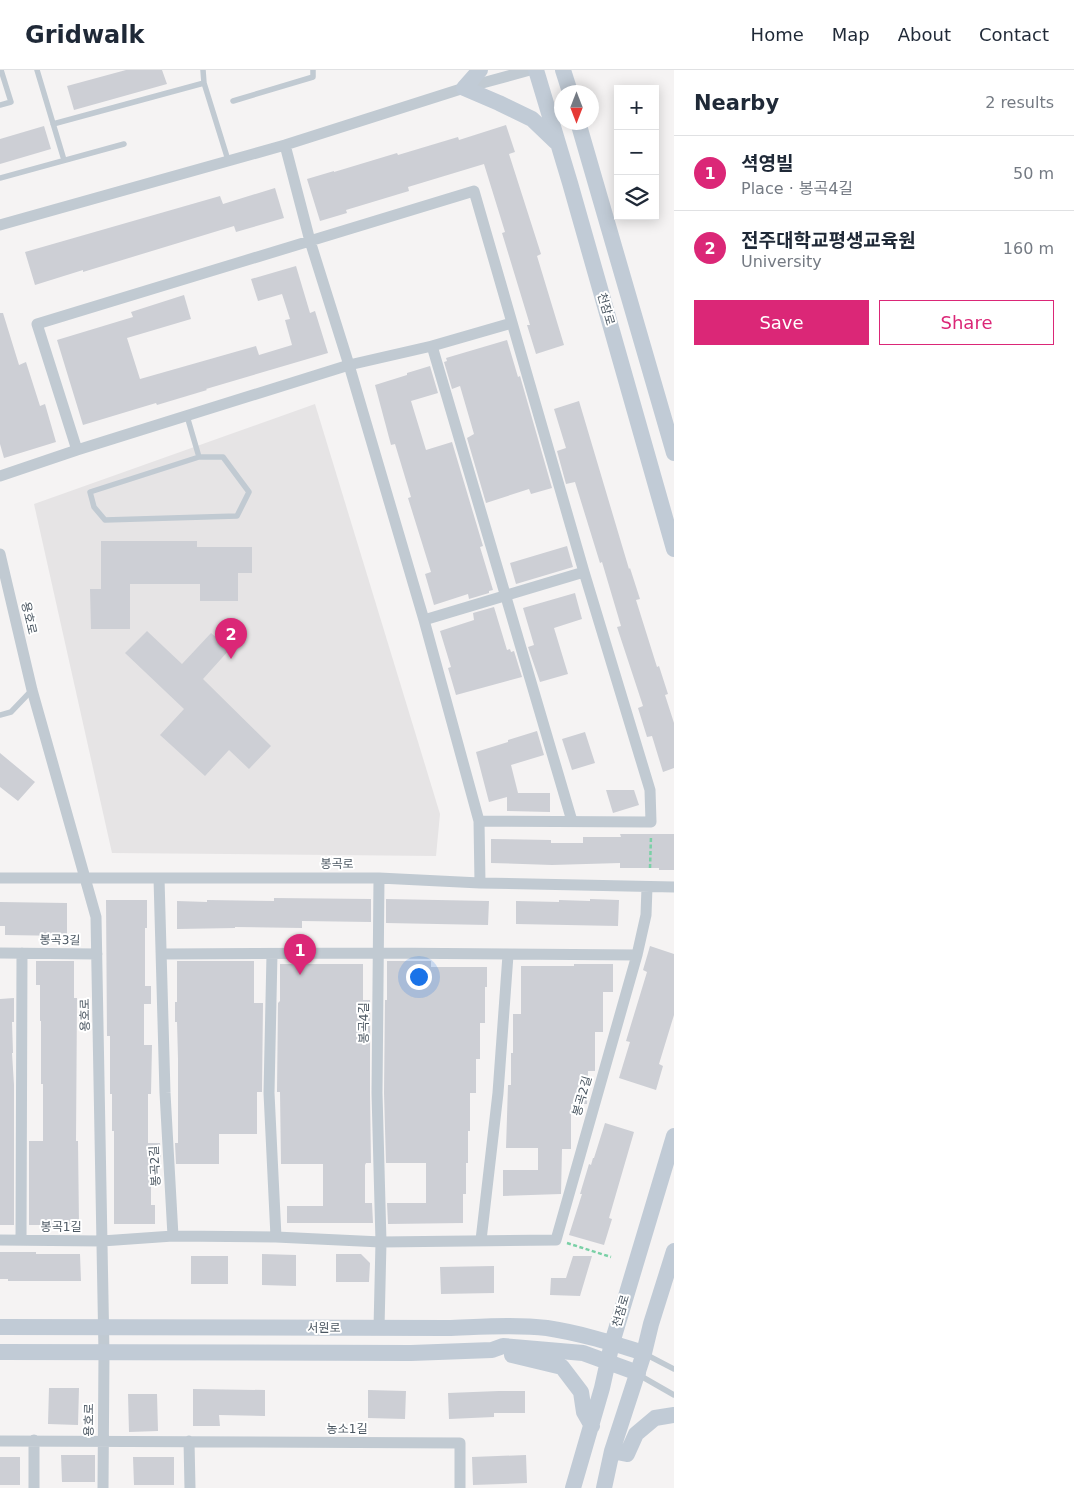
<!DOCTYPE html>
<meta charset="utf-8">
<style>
:root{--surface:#fff;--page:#f6f6f7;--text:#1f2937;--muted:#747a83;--line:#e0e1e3;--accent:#db2777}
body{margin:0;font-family:"DejaVu Sans","Noto Sans KR",sans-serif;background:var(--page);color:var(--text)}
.controls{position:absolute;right:15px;top:15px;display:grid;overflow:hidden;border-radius:0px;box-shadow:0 2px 12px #0003}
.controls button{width:45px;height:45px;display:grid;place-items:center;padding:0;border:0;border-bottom:1px solid var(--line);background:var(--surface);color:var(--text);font:25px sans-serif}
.compass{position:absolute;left:554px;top:15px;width:45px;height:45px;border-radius:50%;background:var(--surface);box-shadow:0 2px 12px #0003;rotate:180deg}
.you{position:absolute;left:418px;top:906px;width:18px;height:18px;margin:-12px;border:4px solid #fff;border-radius:50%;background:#1a73e8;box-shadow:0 0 0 8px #1a73e833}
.badge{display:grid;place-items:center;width:32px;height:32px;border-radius:50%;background:var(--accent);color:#fff;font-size:16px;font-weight:700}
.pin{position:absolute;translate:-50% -41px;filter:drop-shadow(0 1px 2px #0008)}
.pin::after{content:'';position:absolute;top:26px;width:18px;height:15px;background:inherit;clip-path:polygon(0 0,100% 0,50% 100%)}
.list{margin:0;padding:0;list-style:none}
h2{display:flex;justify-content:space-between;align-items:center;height:65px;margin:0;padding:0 20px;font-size:21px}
h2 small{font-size:16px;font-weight:400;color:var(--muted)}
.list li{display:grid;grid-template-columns:32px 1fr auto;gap:15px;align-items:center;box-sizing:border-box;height:75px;padding:0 20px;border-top:1px solid var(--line)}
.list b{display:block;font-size:19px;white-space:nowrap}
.list p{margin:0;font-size:16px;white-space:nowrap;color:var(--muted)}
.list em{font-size:16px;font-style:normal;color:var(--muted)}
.actions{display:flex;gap:10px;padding:15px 20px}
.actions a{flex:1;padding:11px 0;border:1px solid var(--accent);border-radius:0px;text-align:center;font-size:18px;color:var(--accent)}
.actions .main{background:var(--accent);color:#fff}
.icon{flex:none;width:28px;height:28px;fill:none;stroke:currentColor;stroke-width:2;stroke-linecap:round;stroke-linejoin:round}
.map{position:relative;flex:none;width:674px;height:1418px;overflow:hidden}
header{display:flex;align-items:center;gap:30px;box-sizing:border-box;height:70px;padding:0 25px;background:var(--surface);border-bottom:1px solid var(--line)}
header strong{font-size:24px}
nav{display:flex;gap:28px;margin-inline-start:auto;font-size:18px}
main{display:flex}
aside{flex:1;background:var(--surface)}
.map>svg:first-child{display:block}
</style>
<header>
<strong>Gridwalk</strong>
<nav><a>Home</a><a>Map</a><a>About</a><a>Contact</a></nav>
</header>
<main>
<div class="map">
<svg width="674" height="1418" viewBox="0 0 674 1418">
<rect width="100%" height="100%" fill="#f5f3f3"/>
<path fill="#e6e4e5" d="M 315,334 L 440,744 L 436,786 L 112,783 L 34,434 Z"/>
<path fill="#cdcfd5" d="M 126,0 L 162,0 L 167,14 L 74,40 L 67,16 Z
M 506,55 L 515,82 L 509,84 L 541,184 L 537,186 L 564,275 L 536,284 L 527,255 L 530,255 L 502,163 L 505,162 L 484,94 L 408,117 L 409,121 L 346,140 L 347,143 L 320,151 L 307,109 L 334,101 L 334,102 L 397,83 L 398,85 L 458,67 L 459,70 Z
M 44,56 L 51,79 L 0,94 L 0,69 Z
M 275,118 L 284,148 L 236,162 L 234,156 L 83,202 L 83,200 L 35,215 L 25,182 L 220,126 L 223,134 Z
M 296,196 L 310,243 L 315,241 L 328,283 L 206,319 L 207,320 L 157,335 L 156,333 L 83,355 L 57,270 L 133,247 L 131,242 L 184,225 L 191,249 L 127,268 L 140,309 L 256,276 L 259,285 L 292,275 L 285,250 L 290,249 L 282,224 L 258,231 L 251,209 Z
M 0,243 L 3,243 L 19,295 L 26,292 L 40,336 L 45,334 L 56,372 L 4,388 L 0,374 Z
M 507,270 L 518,307 L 520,306 L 552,418 L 531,424 L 529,419 L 486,433 L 467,368 L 474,364 L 460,316 L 452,319 L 444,292 L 447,291 L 446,288 Z
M 430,296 L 438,323 L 411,331 L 426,380 L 452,372 L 483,476 L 480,477 L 493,520 L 489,521 L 489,523 L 469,529 L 468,524 L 434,535 L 425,504 L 431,502 L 408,428 L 411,427 L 395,374 L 391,375 L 375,315 L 407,305 L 407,303 Z
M 579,331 L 629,499 L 630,498 L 640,529 L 636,530 L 657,597 L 659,596 L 668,624 L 665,625 L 674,653 L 674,698 L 663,702 L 652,666 L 647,667 L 638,638 L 643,636 L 617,557 L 621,556 L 602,492 L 600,493 L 575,412 L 566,414 L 557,381 L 566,378 L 554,339 Z
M 101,471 L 197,471 L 197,477 L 252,477 L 252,503 L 238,503 L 238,531 L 200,531 L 200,514 L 130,514 L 130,559 L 91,559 L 90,519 L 101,519 Z
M 567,476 L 573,497 L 516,514 L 510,493 Z
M 575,523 L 582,549 L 554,558 L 568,604 L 540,612 L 528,577 L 534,575 L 523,538 Z
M 494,537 L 507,580 L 510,579 L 511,582 L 514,581 L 522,607 L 456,625 L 448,598 L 451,597 L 440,561 L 474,550 L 473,543 Z
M 147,561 L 182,594 L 211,563 L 230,579 L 203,609 L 271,676 L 249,699 L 229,680 L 205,706 L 160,665 L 184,639 L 125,583 Z
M 537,661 L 544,685 L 511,695 L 518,723 L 550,723 L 550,742 L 507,741 L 507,727 L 489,732 L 476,682 L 508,672 L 508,670 Z
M 585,662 L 595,693 L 572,700 L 562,669 Z
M 0,683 L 35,712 L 18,731 L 0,717 Z
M 606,720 L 634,720 L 639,735 L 613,743 Z
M 620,764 L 674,764 L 674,800 L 659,800 L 659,798 L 620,798 L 620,793 L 552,795 L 491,793 L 491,769 L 551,770 L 551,773 L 583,773 L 583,767 L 621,767 Z
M 274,828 L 371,829 L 371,852 L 302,851 L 302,858 L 235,857 L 235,858 L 177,859 L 177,831 L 207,832 L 207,830 L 274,831 Z
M 386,829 L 489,831 L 488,855 L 386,853 Z
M 590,829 L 619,830 L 618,856 L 516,854 L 516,831 L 559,832 L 559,830 L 590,831 Z
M 106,830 L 147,830 L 147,858 L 145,858 L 145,916 L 151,916 L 151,934 L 144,934 L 144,975 L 152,975 L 151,1024 L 148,1024 L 148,1073 L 160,1073 L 161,1094 L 151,1094 L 151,1135 L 155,1135 L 155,1154 L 114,1154 L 114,1061 L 112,1061 L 112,1024 L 110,1024 L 110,966 L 107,966 Z
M 0,832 L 67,833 L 67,866 L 5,865 L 5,856 L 0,856 Z
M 650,876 L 674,884 L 674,945 L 659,994 L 663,996 L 656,1020 L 619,1008 L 630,972 L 626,971 L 647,902 L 643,900 Z
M 36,891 L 74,891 L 74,928 L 77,928 L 76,1071 L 78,1071 L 79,1155 L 29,1155 L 29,1071 L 43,1071 L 43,1014 L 41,1014 L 41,951 L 40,951 L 40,915 L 36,915 Z
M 177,891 L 254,891 L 254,933 L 263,933 L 262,1022 L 257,1022 L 257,1064 L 219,1064 L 219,1094 L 176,1094 L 175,1073 L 178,1073 L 178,989 L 177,952 L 175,952 L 175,932 L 177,932 Z
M 387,891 L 431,891 L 431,897 L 487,897 L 487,917 L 485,917 L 485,953 L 480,953 L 480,989 L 476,989 L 476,1023 L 470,1023 L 470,1061 L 468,1061 L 468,1093 L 466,1093 L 466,1124 L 463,1124 L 463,1153 L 388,1154 L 387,1133 L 426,1133 L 426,1093 L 386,1093 L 384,1023 L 385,930 L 387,930 Z
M 280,894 L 363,894 L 363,930 L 370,930 L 370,1023 L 371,1093 L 366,1093 L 365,1095 L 365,1133 L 372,1133 L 373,1153 L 287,1153 L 287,1136 L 323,1136 L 323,1094 L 281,1094 L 280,1022 L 277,1022 L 278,933 L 280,931 Z
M 574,894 L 613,894 L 613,922 L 603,922 L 603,962 L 595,962 L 595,1001 L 588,1001 L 587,1034 L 571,1034 L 571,1079 L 562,1079 L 561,1124 L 503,1126 L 503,1100 L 538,1100 L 538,1078 L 506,1078 L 508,1015 L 511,1015 L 511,983 L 513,983 L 513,944 L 521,944 L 521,896 L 574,896 Z
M 14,928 L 14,952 L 12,952 L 13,983 L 12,983 L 14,1015 L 14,1155 L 0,1155 L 0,929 Z
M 605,1053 L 634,1062 L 609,1148 L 612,1149 L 604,1175 L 569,1165 L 582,1124 L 580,1124 L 589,1094 L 591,1095 L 593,1088 L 594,1088 Z
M 0,1182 L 36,1182 L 36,1184 L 80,1184 L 81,1211 L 8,1211 L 8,1209 L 0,1209 Z
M 262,1184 L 296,1185 L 296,1216 L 262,1215 Z
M 336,1184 L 361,1184 L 370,1193 L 369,1212 L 336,1212 Z
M 191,1186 L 228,1186 L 228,1214 L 191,1214 Z
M 573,1186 L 592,1186 L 580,1226 L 550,1225 L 551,1208 L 566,1208 Z
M 494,1196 L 494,1223 L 441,1224 L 440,1197 Z
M 49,1318 L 79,1318 L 78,1355 L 48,1354 Z
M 193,1319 L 265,1320 L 265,1346 L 219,1345 L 220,1356 L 193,1356 Z
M 368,1320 L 406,1321 L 405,1349 L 368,1348 Z
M 499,1321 L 525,1321 L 525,1343 L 494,1343 L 494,1347 L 449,1349 L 448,1323 Z
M 128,1324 L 157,1324 L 158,1361 L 129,1362 Z
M 61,1385 L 95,1385 L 95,1412 L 62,1412 Z
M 526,1385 L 527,1413 L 473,1415 L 472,1387 Z
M 0,1387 L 20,1387 L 20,1415 L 0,1415 Z
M 133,1387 L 174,1387 L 174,1415 L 134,1415 Z"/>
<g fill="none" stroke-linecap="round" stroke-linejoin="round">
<path stroke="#7ad0a6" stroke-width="2.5" stroke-dasharray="4 2.5" stroke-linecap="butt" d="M 650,798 L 651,766
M 567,1173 L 611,1187"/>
<path stroke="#c1cad2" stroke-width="5.5" d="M 37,0 L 64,90
M 203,0 L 204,13 L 228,90
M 233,31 L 313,7 L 313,0
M 0,35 L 11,32 L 1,0
M 53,54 L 204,13
M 0,108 L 124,74
M 187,346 L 199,387 L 223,387 L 249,422 L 237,446 L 105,450 L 94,437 L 90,422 L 199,387
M 0,645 L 11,642 L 32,620
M 645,1284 L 674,1299
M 639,1305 L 674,1325"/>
<path stroke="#c1cad2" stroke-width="11" d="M 285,75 L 310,171 L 349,295 L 424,550 L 479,751 L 480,813
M 0,155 L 285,75 L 464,18 L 530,0
M 432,276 L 572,751
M 77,380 L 37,254 L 474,121 L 584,502 L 650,720 L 651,752 L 479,751
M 0,406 L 77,380 L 349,295 L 432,276 L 512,253
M 0,484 L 32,620 L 96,847 L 104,1283 L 103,1418
M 424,550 L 584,502
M 0,808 L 379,808 L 480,813 L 674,817
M 159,808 L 165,1023 L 173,1166
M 379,808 L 377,1023 L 381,1172 L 379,1258
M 0,883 L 97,884
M 162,884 L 378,883 L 637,885
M 272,884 L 269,1023 L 276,1167
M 0,1170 L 102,1171 L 173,1166 L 276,1167 L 381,1172 L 556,1170 L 637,885 L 646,845 L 647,817
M 21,1170 L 22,883
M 481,1170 L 498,1023 L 508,885
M 34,1370 L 34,1418
M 0,1371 L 460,1373 L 460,1418
M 189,1371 L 190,1418"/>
<path stroke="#c1cbd6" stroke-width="16" d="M 480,0 L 464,18 L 499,33 L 532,49 L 556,72
M 536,0 L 570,113 L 674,479
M 563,0 L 570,22
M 578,52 L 674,383
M 0,1257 L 447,1258 C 479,1257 515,1254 547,1258 C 580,1263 612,1273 644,1283
M 0,1282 L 411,1283 L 492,1280 L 503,1276 L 583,1283 L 638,1303
M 512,1285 L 562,1297 L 581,1322 L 584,1342 L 592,1356
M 612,1381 L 627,1384 L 636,1364 L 655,1348 L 674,1345
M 573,1418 L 602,1318 L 612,1273 L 674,1066
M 604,1418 L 612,1381 L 644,1283 L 651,1254 L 674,1181"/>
</g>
<g text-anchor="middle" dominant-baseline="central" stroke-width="4" stroke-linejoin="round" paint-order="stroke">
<g font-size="12" fill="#4a5661" stroke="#fff">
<text transform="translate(606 239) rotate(74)">천잠로</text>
<text transform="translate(29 548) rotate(77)">용호로</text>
<text x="337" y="794">봉곡로</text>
<text transform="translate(60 870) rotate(1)">봉곡3길</text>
<text transform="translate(85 945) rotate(-91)">용호로</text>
<text transform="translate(364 953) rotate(-90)">봉곡4길</text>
<text transform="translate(582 1026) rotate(-74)">봉곡2길</text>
<text transform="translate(155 1096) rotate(-93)">봉곡2길</text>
<text x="61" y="1157">봉곡1길</text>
<text transform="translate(621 1241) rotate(-74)">천잠로</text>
<text x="324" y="1258">서원로</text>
<text transform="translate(89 1350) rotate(-89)">용호로</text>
<text x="347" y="1359">농소1길</text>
</g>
</g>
</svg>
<div class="controls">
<button>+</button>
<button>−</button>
<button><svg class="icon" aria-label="layers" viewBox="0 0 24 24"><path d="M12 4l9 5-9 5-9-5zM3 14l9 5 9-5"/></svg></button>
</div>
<svg class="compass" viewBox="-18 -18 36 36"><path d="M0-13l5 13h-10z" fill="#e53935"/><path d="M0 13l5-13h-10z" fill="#747a83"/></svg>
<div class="you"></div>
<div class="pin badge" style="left:300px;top:905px">1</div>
<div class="pin badge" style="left:231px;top:589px">2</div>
</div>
<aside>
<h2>Nearby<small>2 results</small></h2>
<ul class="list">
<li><span class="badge">1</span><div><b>셕영빌</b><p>Place · 봉곡4길</p></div><em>50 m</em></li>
<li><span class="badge">2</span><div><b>전주대학교평생교육원</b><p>University</p></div><em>160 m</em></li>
</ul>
<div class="actions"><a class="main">Save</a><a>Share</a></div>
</aside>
</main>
